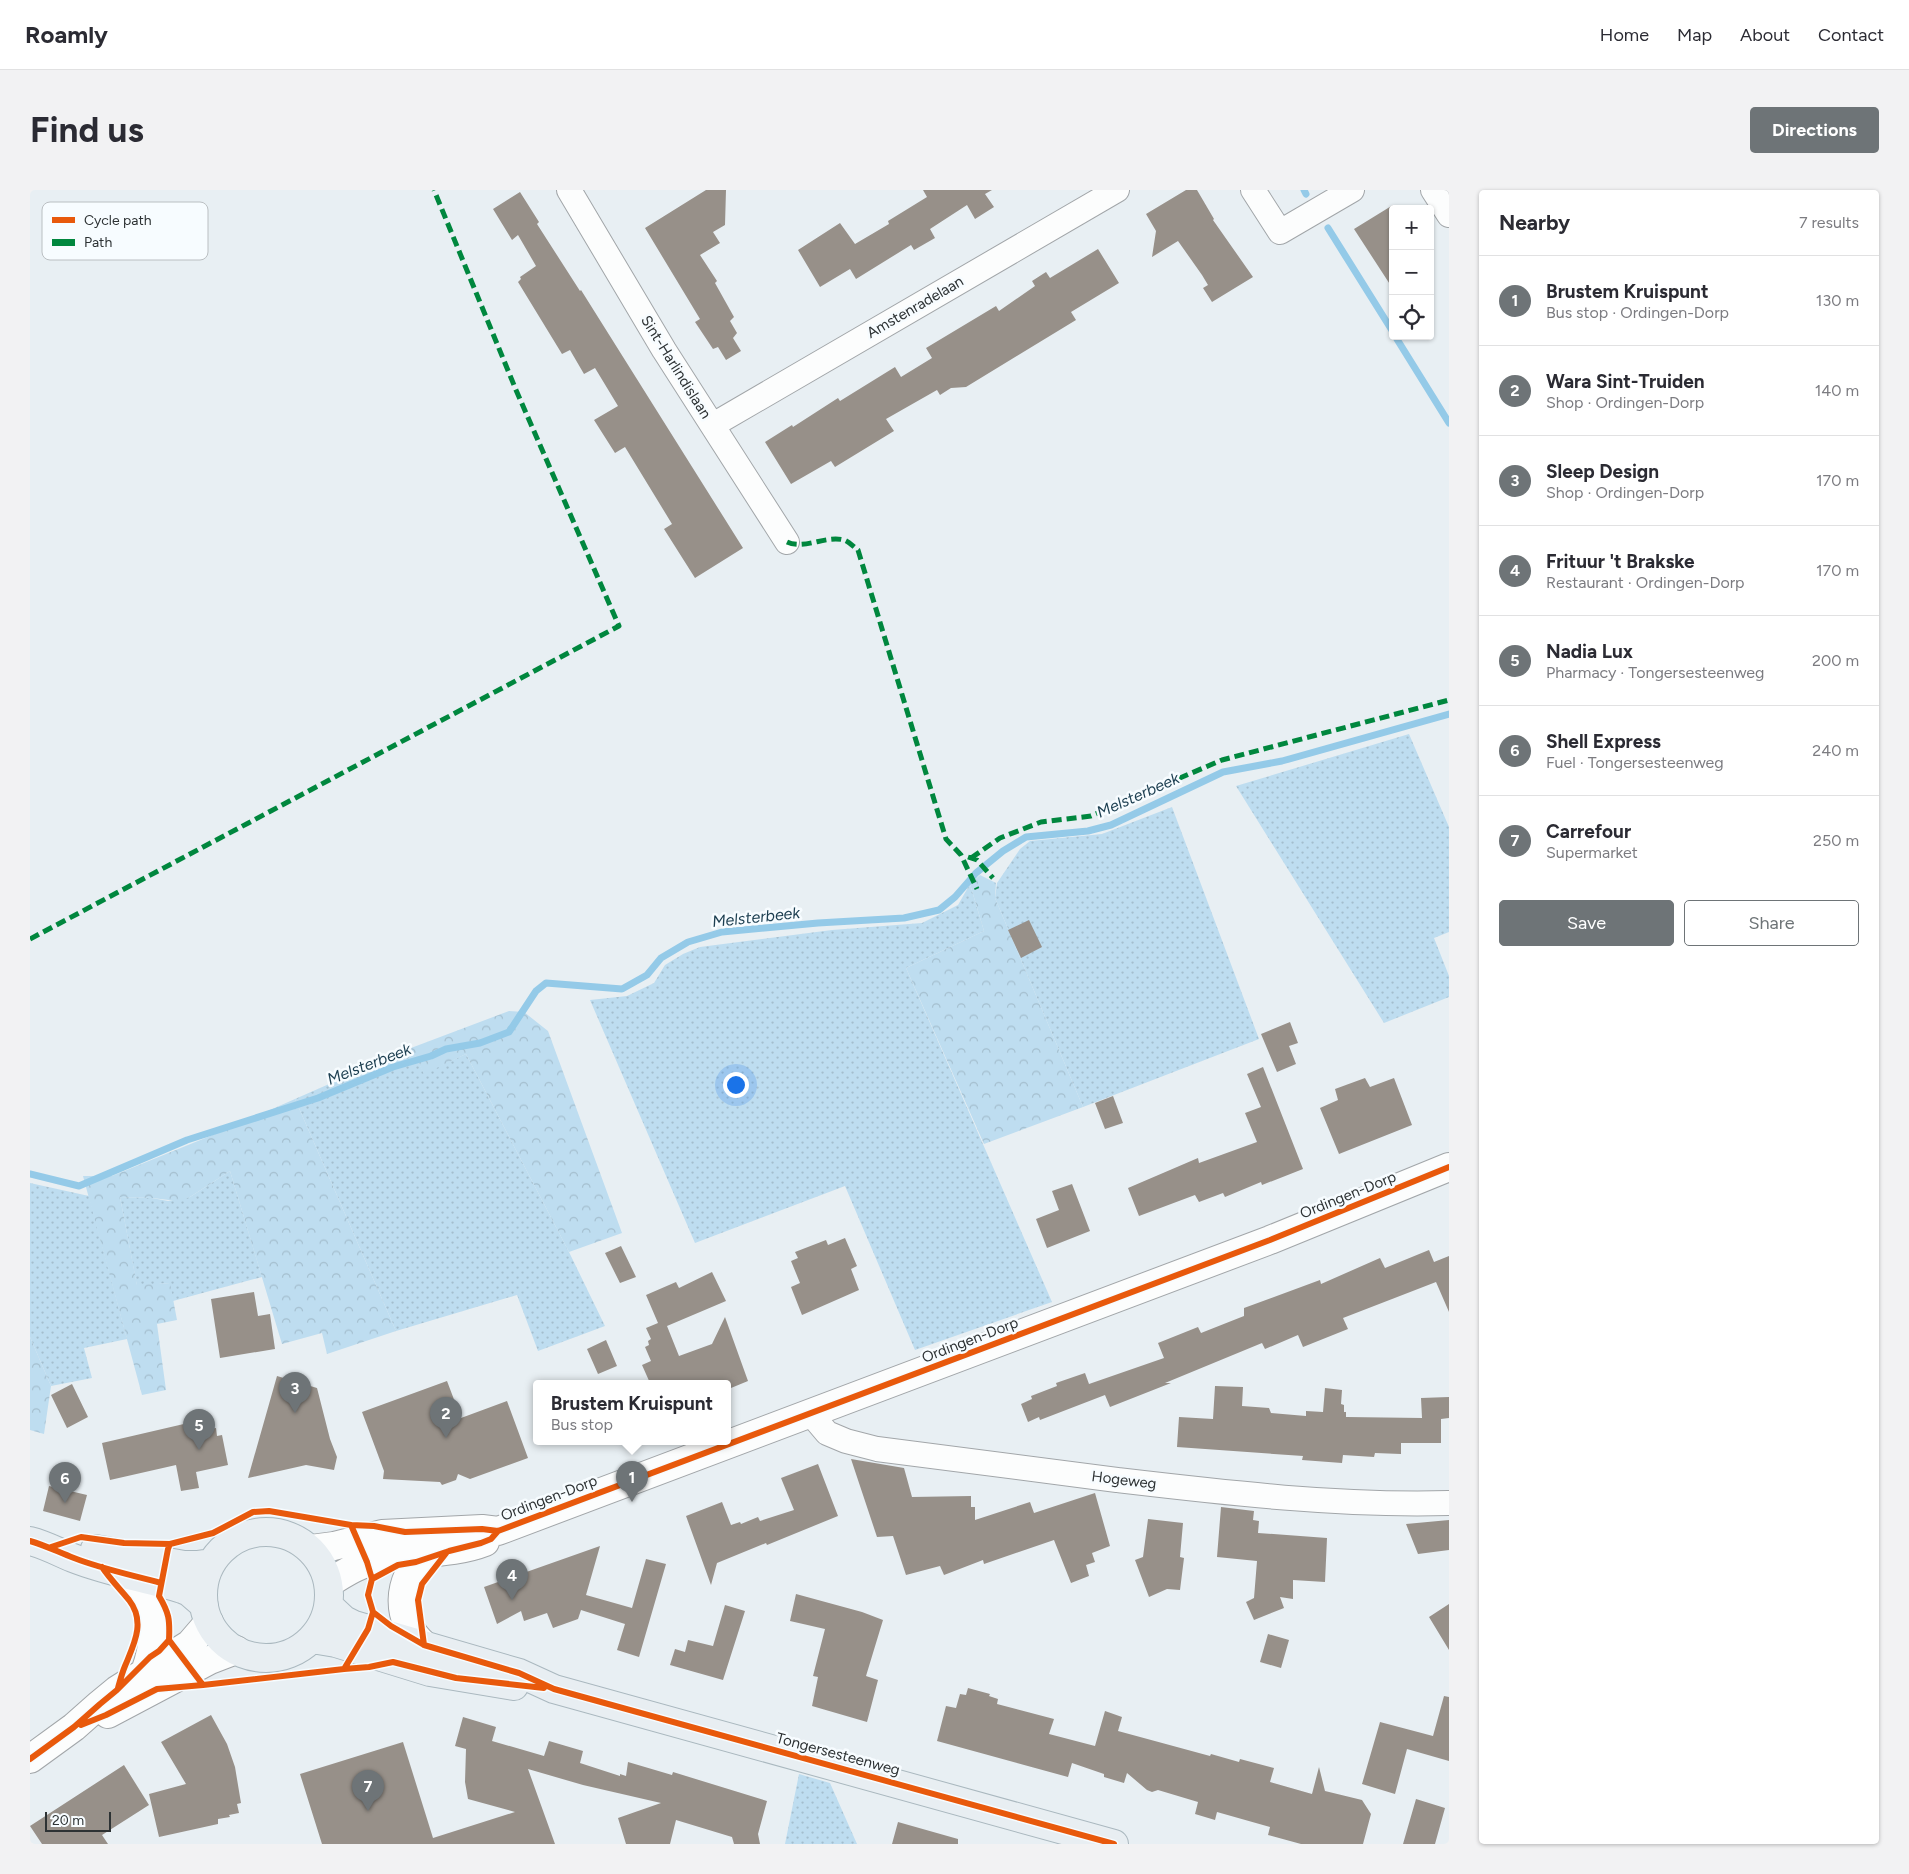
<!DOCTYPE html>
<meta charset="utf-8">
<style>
:root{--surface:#fff;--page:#f2f2f3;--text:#2b2b33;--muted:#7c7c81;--line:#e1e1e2;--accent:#6e7477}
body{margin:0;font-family:Figtree,sans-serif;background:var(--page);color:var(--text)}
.controls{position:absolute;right:15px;top:15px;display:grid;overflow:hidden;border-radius:5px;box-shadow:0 1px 4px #0004}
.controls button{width:45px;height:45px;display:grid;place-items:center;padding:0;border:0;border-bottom:1px solid var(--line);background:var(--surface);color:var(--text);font:25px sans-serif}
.scale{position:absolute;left:15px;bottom:12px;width:66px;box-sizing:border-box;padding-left:5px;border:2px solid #2d3234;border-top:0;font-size:14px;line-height:18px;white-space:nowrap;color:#2d3234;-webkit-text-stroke:4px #f7fcff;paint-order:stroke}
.you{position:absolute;left:705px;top:894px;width:18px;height:18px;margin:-12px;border:4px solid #fff;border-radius:50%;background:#1a73e8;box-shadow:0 0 0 8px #1a73e833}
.badge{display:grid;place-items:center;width:32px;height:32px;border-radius:50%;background:var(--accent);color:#fff;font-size:16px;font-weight:700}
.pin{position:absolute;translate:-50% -41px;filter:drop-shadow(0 1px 2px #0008)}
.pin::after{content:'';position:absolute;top:26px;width:18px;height:15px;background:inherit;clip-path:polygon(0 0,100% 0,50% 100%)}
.popup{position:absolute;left:503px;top:1190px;width:198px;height:65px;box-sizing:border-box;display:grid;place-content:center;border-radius:5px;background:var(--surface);filter:drop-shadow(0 1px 4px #0005);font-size:16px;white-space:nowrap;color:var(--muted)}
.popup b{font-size:19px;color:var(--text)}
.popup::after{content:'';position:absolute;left:50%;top:100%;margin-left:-10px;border:10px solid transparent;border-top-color:var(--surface)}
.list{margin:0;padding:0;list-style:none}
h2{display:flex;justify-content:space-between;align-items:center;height:65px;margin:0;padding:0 20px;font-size:21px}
h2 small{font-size:16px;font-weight:400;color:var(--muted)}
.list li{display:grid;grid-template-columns:32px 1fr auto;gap:15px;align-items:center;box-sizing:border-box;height:90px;padding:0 20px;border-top:1px solid var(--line)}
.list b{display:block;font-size:19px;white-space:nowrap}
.list p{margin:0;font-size:16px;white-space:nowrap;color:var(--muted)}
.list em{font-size:16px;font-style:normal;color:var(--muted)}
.actions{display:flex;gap:10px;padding:15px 20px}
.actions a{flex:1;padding:11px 0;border:1px solid var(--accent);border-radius:5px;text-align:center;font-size:18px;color:var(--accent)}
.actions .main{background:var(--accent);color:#fff}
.icon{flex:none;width:28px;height:28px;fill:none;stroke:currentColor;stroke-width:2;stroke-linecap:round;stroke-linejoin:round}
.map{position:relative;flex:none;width:1419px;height:1654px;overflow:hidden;border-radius:5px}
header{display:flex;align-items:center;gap:30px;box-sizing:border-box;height:70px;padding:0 25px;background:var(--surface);border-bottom:1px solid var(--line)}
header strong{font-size:24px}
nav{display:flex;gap:28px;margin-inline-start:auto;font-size:18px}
.intro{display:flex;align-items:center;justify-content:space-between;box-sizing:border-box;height:120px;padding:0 30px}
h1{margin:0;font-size:35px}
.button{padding:12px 22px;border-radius:5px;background:var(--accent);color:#fff;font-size:18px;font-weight:700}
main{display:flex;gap:30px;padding:0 30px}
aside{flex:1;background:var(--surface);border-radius:5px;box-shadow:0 1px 4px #0004}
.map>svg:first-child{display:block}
</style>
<header>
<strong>Roamly</strong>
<nav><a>Home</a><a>Map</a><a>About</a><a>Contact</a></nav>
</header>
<div class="intro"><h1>Find us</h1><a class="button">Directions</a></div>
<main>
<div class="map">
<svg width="1419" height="1654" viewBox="0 0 1419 1654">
<defs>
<pattern id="grass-dots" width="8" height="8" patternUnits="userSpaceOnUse" patternTransform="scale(1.25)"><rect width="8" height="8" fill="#beddf0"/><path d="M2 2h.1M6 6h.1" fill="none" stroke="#a4bece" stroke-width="1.8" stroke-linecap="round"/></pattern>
<pattern id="forest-crowns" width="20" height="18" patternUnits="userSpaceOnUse" patternTransform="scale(1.25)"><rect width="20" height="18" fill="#beddf0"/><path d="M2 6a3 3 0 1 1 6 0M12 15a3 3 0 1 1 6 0" fill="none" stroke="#a4bece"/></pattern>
</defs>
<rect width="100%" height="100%" fill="#e8eff3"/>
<path fill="url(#grass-dots)" d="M 1379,544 L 1419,637 L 1419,742 L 1404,748 L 1419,786 L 1419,807 L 1354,833 L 1206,596 Z
M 1142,617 L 1229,849 L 1053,917 L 965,708 L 967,693 L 990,659 L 1000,651 L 1072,644 Z
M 940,694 L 954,741 L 876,778 L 1022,1112 L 885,1160 L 815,996 L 665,1053 L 560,810 L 597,806 L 624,793 L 635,775 L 653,764 L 670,757 L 802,740 L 892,733 L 928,715 Z
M 381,858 L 394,883 L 436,864 L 539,1062 L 575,1136 L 508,1161 L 487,1105 L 366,1141 L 265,909 Z
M 200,981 L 232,1087 L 143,1111 L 139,1093 L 107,1096 L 90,1007 L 122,1008 L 138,1011 L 160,1007 Z
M 0,993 L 59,1006 L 97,1149 L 54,1158 L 62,1188 L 21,1196 L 0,1147 Z
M 769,1584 L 800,1593 L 827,1654 L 755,1654 Z"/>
<path fill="url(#forest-crowns)" d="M 950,685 L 966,693 L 965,708 L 1053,917 L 954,954 L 876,778 L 954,741 L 940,694 Z
M 479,821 L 494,822 L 518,841 L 592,1043 L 539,1062 L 436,864 L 394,884 L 381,858 Z
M 265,909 L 366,1141 L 297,1164 L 292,1143 L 252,1154 L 200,981 L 160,1007 L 147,1011 L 122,1008 L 90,1007 L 107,1095 L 140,1093 L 147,1130 L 127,1134 L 136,1200 L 112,1205 L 53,986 L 82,986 L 185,944 Z
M 0,1147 L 21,1196 L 14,1244 L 0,1240 Z"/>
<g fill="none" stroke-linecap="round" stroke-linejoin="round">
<path stroke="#94cae8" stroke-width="7" d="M 1274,0 L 1276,4
M 1298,38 L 1363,142
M 1365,146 L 1419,233
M 0,984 L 49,996 L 157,950 L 288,908 L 363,877 L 401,866 L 416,859 L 450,853 L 479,842 L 506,801 L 516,793 L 592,799 L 617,785 L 631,768 L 658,752 L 692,742 L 788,733 L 874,728 L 909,720 L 925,707 L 946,683 L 973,661 L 996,647 L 1058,641 L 1081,635 L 1193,582 L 1252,571 L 1419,524"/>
</g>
<path fill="#979089" d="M 676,0 L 696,0 L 695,35 L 683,42 L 690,53 L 670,65 L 687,91 L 685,93 L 704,127 L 700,131 L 707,143 L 703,148 L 711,161 L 696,170 L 688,157 L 683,159 L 665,132 L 670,129 L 615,38 Z
M 893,0 L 962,0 L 955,4 L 964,17 L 945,29 L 937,15 L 900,39 L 905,48 L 884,60 L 881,55 L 826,89 L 820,79 L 790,97 L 768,60 L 810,33 L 825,54 L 859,34 L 858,31 L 897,7 Z
M 1156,0 L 1167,0 L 1184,29 L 1183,30 L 1223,87 L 1182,112 L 1173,98 L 1178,95 L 1172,85 L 1148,51 L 1122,67 L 1126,41 L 1116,24 Z
M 490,2 L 509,32 L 507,34 L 550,101 L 551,100 L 713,358 L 665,388 L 634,339 L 642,334 L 595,257 L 585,263 L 564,230 L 588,216 L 565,178 L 554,184 L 540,160 L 532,164 L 488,92 L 491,89 L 490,87 L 506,76 L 488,45 L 482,50 L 463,19 Z
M 1363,15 L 1363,99 L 1324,39 Z
M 1068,59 L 1089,93 L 1041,122 L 1046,130 L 936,197 L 921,198 L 910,205 L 907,200 L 856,229 L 864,241 L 805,277 L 801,271 L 761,294 L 735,252 L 762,235 L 763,237 L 808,208 L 810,211 L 865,177 L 871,187 L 902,168 L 896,158 L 966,116 L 969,121 L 1005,96 L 1002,91 L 1016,82 L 1020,88 Z
M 999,730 L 1012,757 L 991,768 L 978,740 Z
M 1260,832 L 1268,853 L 1259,856 L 1266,874 L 1247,882 L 1231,844 Z
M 1233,877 L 1273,979 L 1232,995 L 1231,992 L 1195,1007 L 1193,1003 L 1169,1012 L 1165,1005 L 1109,1026 L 1098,998 L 1168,968 L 1169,973 L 1227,952 L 1215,923 L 1231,917 L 1217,884 Z
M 1335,888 L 1340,897 L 1364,888 L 1382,935 L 1309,964 L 1290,918 L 1308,910 L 1305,899 Z
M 1083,906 L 1093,933 L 1075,939 L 1065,913 Z
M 1042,994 L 1060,1041 L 1017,1058 L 1006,1029 L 1029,1020 L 1022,1001 Z
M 815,1048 L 827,1076 L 821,1079 L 829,1100 L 772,1125 L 761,1097 L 770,1093 L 761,1071 L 768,1068 L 765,1062 L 796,1050 L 798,1055 Z
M 591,1056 L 606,1087 L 590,1093 L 575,1063 Z
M 1399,1060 L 1404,1072 L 1419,1066 L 1419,1122 L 1406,1092 L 1313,1128 L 1318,1139 L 1273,1157 L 1268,1145 L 1235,1159 L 1232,1153 L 1135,1193 L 1141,1193 L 1080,1217 L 1075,1205 L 1010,1230 L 1009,1227 L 998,1232 L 991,1214 L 1002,1209 L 1001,1206 L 1027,1196 L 1026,1193 L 1055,1183 L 1059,1194 L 1134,1168 L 1128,1153 L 1168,1137 L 1171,1143 L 1214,1126 L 1214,1118 L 1290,1090 L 1291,1094 L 1350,1068 L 1355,1078 Z
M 682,1082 L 696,1111 L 637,1136 L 649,1166 L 682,1154 L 695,1127 L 718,1191 L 701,1198 L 699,1193 L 620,1193 L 612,1175 L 621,1171 L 615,1157 L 619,1155 L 618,1151 L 621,1149 L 616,1138 L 628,1133 L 616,1105 L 646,1092 L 649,1098 Z
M 224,1102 L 228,1126 L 240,1124 L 245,1159 L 190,1168 L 181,1109 Z
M 576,1150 L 587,1176 L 568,1184 L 557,1159 Z
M 247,1186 L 287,1198 L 300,1249 L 307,1267 L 304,1280 L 276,1275 L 218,1288 Z
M 417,1191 L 431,1228 L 477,1211 L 498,1268 L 440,1289 L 428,1284 L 426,1290 L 412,1295 L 410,1292 L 353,1289 L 354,1281 L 332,1222 Z
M 42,1194 L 58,1227 L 37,1238 L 21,1205 Z
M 1185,1196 L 1213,1197 L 1212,1216 L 1239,1218 L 1241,1223 L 1276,1226 L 1276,1221 L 1293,1222 L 1295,1198 L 1312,1200 L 1311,1214 L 1314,1215 L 1314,1222 L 1316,1222 L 1316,1227 L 1392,1228 L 1391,1208 L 1419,1207 L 1419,1228 L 1411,1229 L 1411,1253 L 1371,1253 L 1371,1264 L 1345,1263 L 1344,1267 L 1313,1265 L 1312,1273 L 1272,1270 L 1273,1266 L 1147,1257 L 1149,1227 L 1183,1229 Z
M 171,1230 L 174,1240 L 186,1238 L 187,1246 L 192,1245 L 198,1275 L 166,1282 L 169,1298 L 151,1301 L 146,1275 L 80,1290 L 72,1253 Z
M 821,1269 L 874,1278 L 882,1307 L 941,1306 L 941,1317 L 945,1317 L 945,1330 L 1000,1312 L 1004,1323 L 1065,1303 L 1080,1356 L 1062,1363 L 1065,1372 L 1056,1375 L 1059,1386 L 1041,1393 L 1024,1350 L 954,1374 L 953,1370 L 914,1385 L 910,1376 L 876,1385 L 863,1346 L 847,1347 Z
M 788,1274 L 808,1326 L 737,1355 L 736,1353 L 687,1373 L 681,1395 L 656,1326 L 692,1312 L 701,1335 L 710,1332 L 711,1334 L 728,1327 L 730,1331 L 764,1320 L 751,1288 Z
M 19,1296 L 57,1305 L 50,1331 L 13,1321 Z
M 1191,1317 L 1224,1321 L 1223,1330 L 1229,1331 L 1228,1343 L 1297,1348 L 1295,1392 L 1263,1390 L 1263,1409 L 1250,1407 L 1254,1418 L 1224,1430 L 1216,1412 L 1224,1408 L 1227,1371 L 1187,1367 Z
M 1118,1329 L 1153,1333 L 1150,1367 L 1154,1368 L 1150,1400 L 1137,1399 L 1119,1407 L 1105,1370 L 1113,1367 Z
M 1419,1330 L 1419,1360 L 1388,1364 L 1376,1334 Z
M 570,1356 L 556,1405 L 602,1418 L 616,1369 L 636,1374 L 609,1467 L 587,1460 L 595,1434 L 551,1420 L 548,1429 L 523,1438 L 517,1423 L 494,1431 L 491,1421 L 467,1434 L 454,1397 Z
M 766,1404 L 832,1422 L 853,1430 L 836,1486 L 848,1490 L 837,1532 L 782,1516 L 788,1487 L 783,1486 L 795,1439 L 760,1431 Z
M 1419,1414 L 1419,1460 L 1399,1427 Z
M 695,1415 L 715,1421 L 693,1490 L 640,1475 L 645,1459 L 655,1462 L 658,1450 L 683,1456 Z
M 1238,1444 L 1259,1450 L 1251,1478 L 1230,1472 Z
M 938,1498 L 960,1504 L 959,1506 L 968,1509 L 967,1514 L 1024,1529 L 1019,1544 L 1065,1556 L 1075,1521 L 1092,1527 L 1088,1541 L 1180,1566 L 1181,1564 L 1209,1572 L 1210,1569 L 1244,1578 L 1240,1592 L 1282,1604 L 1289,1577 L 1295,1601 L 1332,1610 L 1341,1624 L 1333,1654 L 1271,1654 L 1238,1645 L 1240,1637 L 1187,1622 L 1185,1630 L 1165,1624 L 1168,1612 L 1128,1600 L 1122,1602 L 1117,1600 L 1097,1583 L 1094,1593 L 1074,1587 L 1074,1584 L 1042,1573 L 1038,1587 L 907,1551 L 916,1516 L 926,1518 L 930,1504 L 936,1505 Z
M 1414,1506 L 1419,1507 L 1419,1571 L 1377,1559 L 1365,1604 L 1332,1594 L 1350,1532 L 1403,1546 Z
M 181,1525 L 197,1554 L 205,1577 L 211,1613 L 207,1614 L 209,1623 L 199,1625 L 200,1627 L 188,1629 L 188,1634 L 129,1647 L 119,1604 L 156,1594 L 131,1552 Z
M 433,1527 L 466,1537 L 462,1551 L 514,1566 L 519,1551 L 553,1561 L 550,1573 L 590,1586 L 590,1584 L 596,1586 L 598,1572 L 642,1585 L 643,1582 L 737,1611 L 728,1644 L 730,1654 L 704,1654 L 702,1647 L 646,1630 L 640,1654 L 596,1654 L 588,1628 L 631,1613 L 553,1595 L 498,1579 L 525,1654 L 292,1654 L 270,1584 L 373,1552 L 403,1648 L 485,1622 L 438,1609 L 435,1592 L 436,1559 L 425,1556 Z
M 94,1575 L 119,1615 L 72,1645 L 78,1654 L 12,1654 L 0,1636 Z
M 1386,1609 L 1415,1618 L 1405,1654 L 1373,1654 Z
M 868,1632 L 928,1649 L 928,1654 L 862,1654 Z"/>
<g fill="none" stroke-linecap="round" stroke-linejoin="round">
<g stroke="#a2a6a9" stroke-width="26">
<path id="minor" d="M 539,0 L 634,160 L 757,352
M 1223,0 L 1250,42 L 1322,0
M 1403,0 L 1419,25
M 683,235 L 1087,0
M 781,1224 L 797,1243 L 816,1251 L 847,1259 C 927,1269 1007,1279 1087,1290 C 1198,1303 1308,1316 1419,1313"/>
</g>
<g stroke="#a2a6a9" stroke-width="30">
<path id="secondary" d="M 281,1359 L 304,1356 L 352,1344 L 452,1339 L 468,1341 L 1240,1050 L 1419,977
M 99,1384 C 123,1417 130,1442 115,1482
M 299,1393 C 316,1382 331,1373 351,1368 C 385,1361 422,1365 455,1352
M 394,1455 C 364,1428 367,1391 394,1364
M 78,1524 L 180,1470 L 206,1460
M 0,1569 L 44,1537 L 70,1514 L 87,1500 L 160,1454 L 179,1432"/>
</g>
<g stroke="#aab8bf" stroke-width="30">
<path id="primary" d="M173 1405a63 63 0 1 1 126 0a63 63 0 1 1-126 0Z
M 0,1351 C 16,1355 28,1362 43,1368 C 78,1382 116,1388 152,1399 L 159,1402 L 174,1415
M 65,1359 L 154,1375 L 167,1375 L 181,1373
M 299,1416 L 314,1430 L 324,1435 L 489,1483 L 524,1499 L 1084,1654
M 282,1449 L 306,1453 L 400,1482 L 484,1496"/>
</g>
<use href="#minor" stroke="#fcfdfd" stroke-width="24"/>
<use href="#secondary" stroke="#fcfdfd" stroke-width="28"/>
<use href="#primary" stroke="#e8eef2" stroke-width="28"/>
<path stroke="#00873e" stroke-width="5" stroke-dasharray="10 5" stroke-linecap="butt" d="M 757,352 C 774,360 796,345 814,350 C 818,351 824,357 828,360 L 916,649 L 931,665 L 947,699
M 938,667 L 947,670 L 963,688
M 941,668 L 970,648 L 1011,632 L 1061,626 L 1192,570 L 1419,510
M 0,749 L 589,436 L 486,200 L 404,0"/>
<g stroke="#f7fcff" stroke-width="9">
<path id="cycleway" d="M 239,1321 L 321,1335 L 337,1372 L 342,1389 L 338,1405 L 343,1422 L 338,1439 L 314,1479 L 173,1495 L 139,1450 C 140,1429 139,1423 129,1406 L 138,1359 L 140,1354 L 183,1343 L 223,1322 Z
M 321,1335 L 344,1336 L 375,1342 L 452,1339 L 468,1341 L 1240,1050 L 1419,977
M 0,1351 C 17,1356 28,1362 44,1368 C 72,1379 102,1385 131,1393
M 21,1357 L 51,1347 L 94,1353 L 140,1354
M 72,1377 C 80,1389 90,1399 99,1410 C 116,1432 104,1454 95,1476 C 92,1483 90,1491 88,1498
M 342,1389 L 368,1375 L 386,1372 L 419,1361 L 451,1353 L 461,1349 L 468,1341
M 343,1422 L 361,1436 L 394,1455 L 489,1483 L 524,1499 L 1084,1654
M 394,1455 L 388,1410 L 392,1394 L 417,1362
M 314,1479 L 339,1477 L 363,1472 L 426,1488 L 514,1498
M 51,1535 L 76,1525 L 127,1499 L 173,1495
M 0,1569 L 44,1537 L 70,1514 L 87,1500 L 120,1467 L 129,1461 L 139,1450"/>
</g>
<use href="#cycleway" stroke="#e8590c" stroke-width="6"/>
</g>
<g text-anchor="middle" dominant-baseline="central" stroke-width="5" stroke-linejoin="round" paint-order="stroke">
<g font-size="15" fill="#2d3234" stroke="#f7fcff">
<text transform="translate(885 117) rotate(-30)">Amstenradelaan</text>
<text transform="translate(646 177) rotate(58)">Sint-Harlindislaan</text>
<text transform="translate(1318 1005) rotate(-22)">Ordingen-Dorp</text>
<text transform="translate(940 1150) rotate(-21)">Ordingen-Dorp</text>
<text transform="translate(1094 1290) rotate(7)">Hogeweg</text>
<text transform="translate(519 1308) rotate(-21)">Ordingen-Dorp</text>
<text transform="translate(808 1564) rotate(15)">Tongersesteenweg</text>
</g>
<g font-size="16" font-style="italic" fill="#1c3e50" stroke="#f7fcff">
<text transform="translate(1108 605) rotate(-24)">Melsterbeek</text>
<text transform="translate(726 727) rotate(-6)">Melsterbeek</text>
<text transform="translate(339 874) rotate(-21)">Melsterbeek</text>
</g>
</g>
<rect x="12" y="12" width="166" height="58" rx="8" fill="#f7fcff" stroke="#babfc2" stroke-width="1"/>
<rect x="22" y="27" width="23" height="6" fill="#e8590c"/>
<rect x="22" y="49" width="23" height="7" fill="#00873e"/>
<g font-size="14" fill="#2d3234">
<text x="54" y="35">Cycle path</text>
<text x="54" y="57">Path</text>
</g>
</svg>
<div class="controls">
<button>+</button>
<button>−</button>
<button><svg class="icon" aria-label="locate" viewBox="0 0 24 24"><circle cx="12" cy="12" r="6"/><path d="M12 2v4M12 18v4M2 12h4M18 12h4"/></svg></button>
</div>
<div class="scale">20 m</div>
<div class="you"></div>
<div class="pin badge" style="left:602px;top:1312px">1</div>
<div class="popup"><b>Brustem Kruispunt</b>Bus stop</div>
<div class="pin badge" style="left:416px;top:1248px">2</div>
<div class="pin badge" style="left:265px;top:1223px">3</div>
<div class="pin badge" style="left:482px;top:1410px">4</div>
<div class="pin badge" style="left:169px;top:1260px">5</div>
<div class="pin badge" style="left:35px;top:1313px">6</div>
<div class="pin badge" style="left:338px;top:1621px">7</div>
</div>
<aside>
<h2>Nearby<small>7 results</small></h2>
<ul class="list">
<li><span class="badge">1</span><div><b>Brustem Kruispunt</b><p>Bus stop · Ordingen-Dorp</p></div><em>130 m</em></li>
<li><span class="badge">2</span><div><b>Wara Sint-Truiden</b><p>Shop · Ordingen-Dorp</p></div><em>140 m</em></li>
<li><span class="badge">3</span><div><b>Sleep Design</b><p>Shop · Ordingen-Dorp</p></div><em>170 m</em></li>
<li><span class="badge">4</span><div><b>Frituur 't Brakske</b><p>Restaurant · Ordingen-Dorp</p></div><em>170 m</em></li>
<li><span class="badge">5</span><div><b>Nadia Lux</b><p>Pharmacy · Tongersesteenweg</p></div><em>200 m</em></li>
<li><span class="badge">6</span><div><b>Shell Express</b><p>Fuel · Tongersesteenweg</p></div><em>240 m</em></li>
<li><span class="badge">7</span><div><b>Carrefour</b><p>Supermarket</p></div><em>250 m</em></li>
</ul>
<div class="actions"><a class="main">Save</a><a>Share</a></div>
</aside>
</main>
